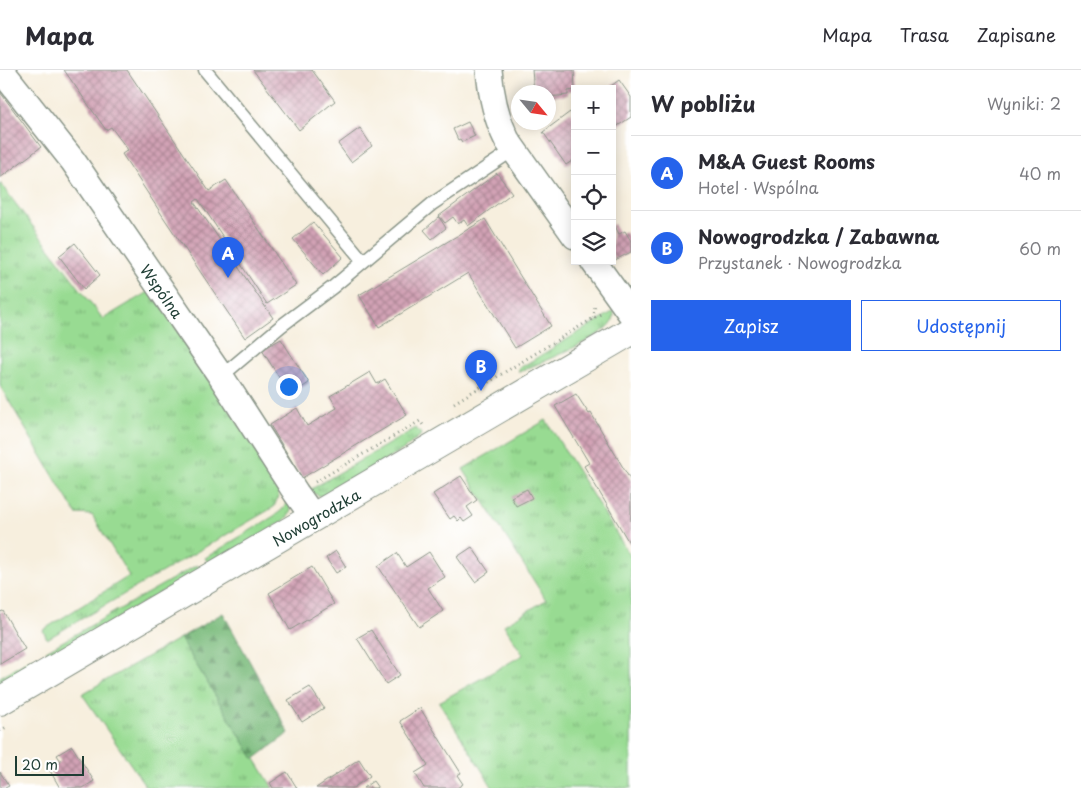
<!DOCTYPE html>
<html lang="pl">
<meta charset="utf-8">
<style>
:root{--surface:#fff;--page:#f2f2f3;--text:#2b2b33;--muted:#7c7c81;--line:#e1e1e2;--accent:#2563eb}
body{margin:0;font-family:"Playpen Sans",sans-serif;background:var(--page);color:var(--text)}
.controls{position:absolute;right:15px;top:15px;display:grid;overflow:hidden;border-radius:0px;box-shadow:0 2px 12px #0003}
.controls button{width:45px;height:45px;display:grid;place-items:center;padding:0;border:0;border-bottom:1px solid var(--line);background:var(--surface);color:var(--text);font:25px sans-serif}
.compass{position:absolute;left:511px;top:15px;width:45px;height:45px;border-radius:50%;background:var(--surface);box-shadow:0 2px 12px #0003;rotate:119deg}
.scale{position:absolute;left:15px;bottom:12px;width:69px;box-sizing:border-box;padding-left:5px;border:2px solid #1f3d34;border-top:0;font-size:14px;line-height:18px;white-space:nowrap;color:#1f3d34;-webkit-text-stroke:4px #fff;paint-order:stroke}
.you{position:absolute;left:288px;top:316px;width:18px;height:18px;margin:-12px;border:4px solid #fff;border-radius:50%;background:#1a73e8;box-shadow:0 0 0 8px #1a73e833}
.badge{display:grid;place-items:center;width:32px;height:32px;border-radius:50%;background:var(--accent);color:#fff;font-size:16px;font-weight:700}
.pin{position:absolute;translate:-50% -41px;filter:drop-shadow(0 1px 2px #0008)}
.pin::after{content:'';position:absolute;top:26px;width:18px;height:15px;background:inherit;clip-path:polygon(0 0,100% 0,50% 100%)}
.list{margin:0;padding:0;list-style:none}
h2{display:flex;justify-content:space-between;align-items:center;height:65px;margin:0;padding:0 20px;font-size:21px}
h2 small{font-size:16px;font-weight:400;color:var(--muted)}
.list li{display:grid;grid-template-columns:32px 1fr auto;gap:15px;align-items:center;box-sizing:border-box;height:75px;padding:0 20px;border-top:1px solid var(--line)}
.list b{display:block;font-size:19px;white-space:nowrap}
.list p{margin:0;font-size:16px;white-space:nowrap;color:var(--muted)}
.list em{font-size:16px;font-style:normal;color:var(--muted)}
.actions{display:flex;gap:10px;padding:15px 20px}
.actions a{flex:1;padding:11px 0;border:1px solid var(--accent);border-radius:0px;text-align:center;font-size:18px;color:var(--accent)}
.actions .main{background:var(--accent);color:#fff}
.icon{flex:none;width:28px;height:28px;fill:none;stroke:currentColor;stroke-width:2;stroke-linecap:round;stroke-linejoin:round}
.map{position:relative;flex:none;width:631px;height:718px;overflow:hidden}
header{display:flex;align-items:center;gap:30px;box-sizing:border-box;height:70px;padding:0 25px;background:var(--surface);border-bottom:1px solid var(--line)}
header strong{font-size:24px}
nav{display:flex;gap:28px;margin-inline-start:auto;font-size:18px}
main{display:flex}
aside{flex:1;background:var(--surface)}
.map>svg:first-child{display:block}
</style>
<header>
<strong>Mapa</strong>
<nav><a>Mapa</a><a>Trasa</a><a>Zapisane</a></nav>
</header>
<main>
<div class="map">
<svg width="631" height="718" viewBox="0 0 631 718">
<defs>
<pattern id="grass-tufts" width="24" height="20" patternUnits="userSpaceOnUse" patternTransform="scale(1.25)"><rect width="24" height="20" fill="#98db92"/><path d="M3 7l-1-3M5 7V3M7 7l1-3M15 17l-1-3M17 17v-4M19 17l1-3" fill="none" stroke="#7bb378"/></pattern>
<pattern id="forest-firs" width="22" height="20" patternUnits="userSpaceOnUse" patternTransform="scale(1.25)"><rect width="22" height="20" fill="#7abb7c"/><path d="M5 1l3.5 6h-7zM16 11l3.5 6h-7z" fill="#639966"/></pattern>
<pattern id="building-cross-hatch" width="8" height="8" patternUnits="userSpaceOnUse" patternTransform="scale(1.25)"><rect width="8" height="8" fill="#d2a2b5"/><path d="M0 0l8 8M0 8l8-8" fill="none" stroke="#aa8594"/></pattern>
</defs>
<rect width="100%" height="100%" fill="#fff"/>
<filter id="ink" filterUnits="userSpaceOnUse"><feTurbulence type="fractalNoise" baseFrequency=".02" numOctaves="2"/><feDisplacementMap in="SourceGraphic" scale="10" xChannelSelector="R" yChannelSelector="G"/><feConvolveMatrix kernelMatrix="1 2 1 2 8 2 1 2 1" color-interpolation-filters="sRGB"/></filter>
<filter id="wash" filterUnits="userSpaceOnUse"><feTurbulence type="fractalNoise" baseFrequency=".0096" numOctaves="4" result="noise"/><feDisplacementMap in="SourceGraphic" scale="20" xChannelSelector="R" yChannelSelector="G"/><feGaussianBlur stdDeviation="1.12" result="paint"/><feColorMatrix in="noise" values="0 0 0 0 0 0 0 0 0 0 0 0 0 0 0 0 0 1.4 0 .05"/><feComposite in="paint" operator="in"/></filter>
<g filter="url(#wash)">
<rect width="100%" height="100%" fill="#f7efde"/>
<path fill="url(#grass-tufts)" stroke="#5c8c63" d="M 0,113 L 103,249 L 151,220 L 281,419 L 274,437 L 47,569 L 43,560 L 129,506 L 92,445 L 76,444 L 0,316 Z
M 614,241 C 614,244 614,249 612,252 C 605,267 537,294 519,302 L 518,299 Z
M 546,350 L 631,487 L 631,718 L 493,718 L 439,632 L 523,585 L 504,555 L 546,530 L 463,399 Z
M 416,358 L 421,364 L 420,366 L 404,379 L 330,424 L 320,426 L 308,421 Z
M 287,432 L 291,436 L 290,444 L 284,451 L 210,495 L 205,488 L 274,446 L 282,440 Z
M 197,495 L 200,499 L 52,587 L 48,585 L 46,581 Z
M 180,568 L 273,718 L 147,718 L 82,624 Z
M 33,588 L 36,592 L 35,597 L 0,617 L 0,607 Z"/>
<path fill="url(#forest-firs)" stroke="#4c7c58" d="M 223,543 L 289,663 L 254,689 L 180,568 Z"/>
<g id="blocks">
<path fill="url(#building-cross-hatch)" d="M 64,0 L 127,0 L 209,121 L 226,110 L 296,215 L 267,234 L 198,129 L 194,132 L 273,248 L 245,268 L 166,151 L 122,84 L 128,80 L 111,57 L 106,60 Z
M 253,0 L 312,0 L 335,31 L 299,60 Z
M 532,0 L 574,0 L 575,20 L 568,21 L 568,25 L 548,27 L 548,22 L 534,22 Z
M 619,10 L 631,27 L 631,47 L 613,59 L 612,57 L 612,19 L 607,19 Z
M 0,22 L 41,77 L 0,108 Z
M 570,42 L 575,48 L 575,89 L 566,95 L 543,62 Z
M 468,52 L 475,66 L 462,72 L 460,69 L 458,70 L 453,59 Z
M 360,58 L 372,76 L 351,92 L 338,74 Z
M 497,103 L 512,123 L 468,156 L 464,150 L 458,154 L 453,147 L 445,153 L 439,146 Z
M 439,147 L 446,158 L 432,169 L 424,160 Z
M 485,149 L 551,256 L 515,278 L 468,203 L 379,257 L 359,225 Z
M 313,152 L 343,187 L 323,205 L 293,169 Z
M 614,154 L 619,164 L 625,161 L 631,171 L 631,182 L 615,190 L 612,184 L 612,155 Z
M 75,173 L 100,205 L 84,219 L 59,186 Z
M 281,269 L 309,313 L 290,325 L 262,280 Z
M 370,302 L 377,314 L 385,309 L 407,345 L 302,408 L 270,355 L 297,338 L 307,356 L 337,338 L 330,326 Z
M 576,324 L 589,344 L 591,343 L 631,411 L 631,476 L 584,396 L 589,393 L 555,336 Z
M 461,406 L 477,430 L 467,437 L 473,446 L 464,452 L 461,448 L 458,451 L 454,446 L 450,449 L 433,424 Z
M 527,419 L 532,428 L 516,436 L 511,427 Z
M 472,477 L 489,502 L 475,512 L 457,487 Z
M 336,481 L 346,497 L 336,503 L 326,488 Z
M 429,482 L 445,507 L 428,518 L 443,541 L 419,557 L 378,496 L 397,483 L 406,497 Z
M 312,497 L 334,534 L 290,560 L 269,523 Z
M 3,541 L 25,579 L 0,594 L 0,542 Z
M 371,560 L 400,605 L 386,614 L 357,568 Z
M 310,617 L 324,638 L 302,652 L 288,630 Z
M 420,638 L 461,703 L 457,705 L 463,714 L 457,718 L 424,718 L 415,703 L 428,695 L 400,651 Z
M 72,676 L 94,711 L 83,718 L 60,718 L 49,699 L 61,691 L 57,685 Z
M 359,689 L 370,706 L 353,718 L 316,718 Z
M 0,702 L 9,716 L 5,718 L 0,718 Z
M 287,702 L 297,718 L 273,718 L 270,713 Z
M 373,711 L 378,718 L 363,718 Z"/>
</g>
</g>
<g filter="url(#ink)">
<use href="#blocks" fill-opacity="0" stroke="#8b9689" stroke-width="1"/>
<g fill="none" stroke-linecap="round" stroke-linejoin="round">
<g stroke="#8b9689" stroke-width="15">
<path id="service" d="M 205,0 L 363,191
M 220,305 L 230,299 L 281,256 L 333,217 L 432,134 L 513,80"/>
</g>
<g stroke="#8b9689" stroke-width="28">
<path id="minor" d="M 1,0 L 73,91 L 220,305 L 296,423 L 314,448
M 489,0 C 491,25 496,48 507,70 L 575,166
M 593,191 L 631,244"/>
</g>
<g stroke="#8b9689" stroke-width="30">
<path id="tertiary" d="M 0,631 L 631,261"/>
</g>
<path stroke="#8b9689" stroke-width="3" stroke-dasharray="1 4" stroke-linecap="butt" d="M 594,248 L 595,235
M 454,333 L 602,243
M 315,412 L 420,351 L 423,355
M 0,661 L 8,656"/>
<use href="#service" stroke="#fff" stroke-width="12"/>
<use href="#minor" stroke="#fff" stroke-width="25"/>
<use href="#tertiary" stroke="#fff" stroke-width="28"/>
</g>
</g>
<g text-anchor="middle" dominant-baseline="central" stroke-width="4" stroke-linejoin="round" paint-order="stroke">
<g font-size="15" fill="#1f3d34" stroke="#fff">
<text transform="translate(162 221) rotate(55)">Wspólna</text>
<text transform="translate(316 447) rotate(-30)">Nowogrodzka</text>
</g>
</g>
</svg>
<div class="controls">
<button>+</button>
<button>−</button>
<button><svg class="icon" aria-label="locate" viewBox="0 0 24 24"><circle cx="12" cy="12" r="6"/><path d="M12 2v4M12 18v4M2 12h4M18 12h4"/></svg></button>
<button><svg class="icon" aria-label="layers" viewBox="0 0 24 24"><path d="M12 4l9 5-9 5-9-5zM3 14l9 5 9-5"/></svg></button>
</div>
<svg class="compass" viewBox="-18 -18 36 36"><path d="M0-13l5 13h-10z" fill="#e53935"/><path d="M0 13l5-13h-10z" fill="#7c7c81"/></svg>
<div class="scale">20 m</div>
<div class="you"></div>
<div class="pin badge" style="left:228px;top:208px">A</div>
<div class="pin badge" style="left:481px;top:321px">B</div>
</div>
<aside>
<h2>W pobliżu<small>Wyniki: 2</small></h2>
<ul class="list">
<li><span class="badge">A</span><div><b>M&amp;A Guest Rooms</b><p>Hotel · Wspólna</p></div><em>40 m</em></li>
<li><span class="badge">B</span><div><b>Nowogrodzka / Zabawna</b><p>Przystanek · Nowogrodzka</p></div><em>60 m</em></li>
</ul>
<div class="actions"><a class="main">Zapisz</a><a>Udostępnij</a></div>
</aside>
</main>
